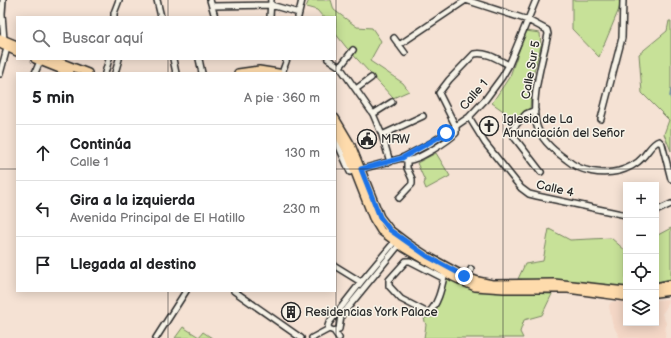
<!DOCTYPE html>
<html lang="es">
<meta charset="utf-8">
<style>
:root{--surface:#fff;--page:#f6f6f6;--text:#202124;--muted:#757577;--line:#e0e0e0}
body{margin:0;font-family:"Balsamiq Sans",sans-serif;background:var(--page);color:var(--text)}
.controls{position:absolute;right:12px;bottom:12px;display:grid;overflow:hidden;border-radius:0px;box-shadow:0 2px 10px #0003}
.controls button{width:36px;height:36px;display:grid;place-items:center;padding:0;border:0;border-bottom:1px solid var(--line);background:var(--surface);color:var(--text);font:20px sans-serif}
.stop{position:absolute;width:12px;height:12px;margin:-9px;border:3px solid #1a73e8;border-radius:50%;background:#fff}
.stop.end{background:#1a73e8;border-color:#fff;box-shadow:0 1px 4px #0008}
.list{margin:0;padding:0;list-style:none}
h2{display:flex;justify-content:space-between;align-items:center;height:52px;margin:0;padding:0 16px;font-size:17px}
h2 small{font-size:13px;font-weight:400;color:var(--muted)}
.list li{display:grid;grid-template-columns:26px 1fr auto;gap:12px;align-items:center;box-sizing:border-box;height:56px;padding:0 16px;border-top:1px solid var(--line)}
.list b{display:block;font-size:15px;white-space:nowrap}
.list p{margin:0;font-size:13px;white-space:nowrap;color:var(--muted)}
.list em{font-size:13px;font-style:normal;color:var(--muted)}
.icon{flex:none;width:22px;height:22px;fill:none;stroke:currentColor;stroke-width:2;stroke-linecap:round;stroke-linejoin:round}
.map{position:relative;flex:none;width:671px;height:338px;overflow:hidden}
.search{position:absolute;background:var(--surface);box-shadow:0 2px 10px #0003;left:16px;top:16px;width:320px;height:44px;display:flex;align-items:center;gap:10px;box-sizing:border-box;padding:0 14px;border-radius:0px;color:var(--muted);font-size:15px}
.panel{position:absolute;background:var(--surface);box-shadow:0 2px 10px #0003;left:16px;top:72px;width:320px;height:220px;border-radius:0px}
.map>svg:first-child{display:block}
</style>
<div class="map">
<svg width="671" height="338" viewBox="0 0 671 338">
<rect width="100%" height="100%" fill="#f5e2d4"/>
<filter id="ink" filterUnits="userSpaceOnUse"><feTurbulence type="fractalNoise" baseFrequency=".025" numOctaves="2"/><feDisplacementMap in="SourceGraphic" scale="8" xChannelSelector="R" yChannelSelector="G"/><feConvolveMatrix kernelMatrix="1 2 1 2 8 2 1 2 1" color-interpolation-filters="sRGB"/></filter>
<g filter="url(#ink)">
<path fill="#f4d7c6" d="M 668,299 L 667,306 L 662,314 L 666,323 L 665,338 L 620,338 L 612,323 L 609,306 L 611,302 L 626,301 L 626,323 L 656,323 L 656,300 Z"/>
<path fill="#c7e198" stroke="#798662" d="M 309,0 L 331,0 L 334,10 L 357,27 L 372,28 L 381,41 L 370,61 L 403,83 L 409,91 L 393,98 L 346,47 L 335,33 L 335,17 L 323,17 L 317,10 L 306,7 Z
M 572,0 L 621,0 L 619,9 L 599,57 L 572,29 Z
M 669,21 L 671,21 L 671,151 L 664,134 L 669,120 L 642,93 L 639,54 L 667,31 Z
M 526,31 L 540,33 L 541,46 L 532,78 L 530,109 L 516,120 L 492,103 L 510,76 Z
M 436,153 L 450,176 L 426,189 L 424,184 L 425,181 L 417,163 Z
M 671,228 L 671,279 L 656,282 L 656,236 Z
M 549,229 L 570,240 L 611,238 L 626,251 L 626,287 L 575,281 L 518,279 L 525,264 L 543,261 Z
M 447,276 L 478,291 L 552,294 L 542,315 L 524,320 L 520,332 L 523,338 L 424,338 L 426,325 L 424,318 L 433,317 Z
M 183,327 L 199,337 L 203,332 L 212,338 L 175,338 Z"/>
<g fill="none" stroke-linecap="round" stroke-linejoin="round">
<path stroke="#6d89a4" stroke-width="1.5" d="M 671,90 L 670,96 L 671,99"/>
<g stroke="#2b2b2b" stroke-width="8">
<path id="minor" d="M 3,0 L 2,14 L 4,40
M 157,0 L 161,17
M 210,0 L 215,17
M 466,0 L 528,20 L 547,30 L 548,34 C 543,59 528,105 538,129 C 544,143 556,152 567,160 C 581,172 601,175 619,171 C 627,169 637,164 642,158 C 648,152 652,143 659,141 L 662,144 L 671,179
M 212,6 L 271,5 L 299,13
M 114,17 L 114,13 L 119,0
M 270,17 L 271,0
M 298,17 L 302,0
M 394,38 L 405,53
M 399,45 L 466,0
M 173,59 L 176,73
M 199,59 L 202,73
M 328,59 L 340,67 L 373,114 L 382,135 L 390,162
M 340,67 L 353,50
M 35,73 L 40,61
M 105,73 L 109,59
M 115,73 L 119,59
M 282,73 L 287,59
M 0,74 L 7,48
M 356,89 L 371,78
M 535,110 L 526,114 L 514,127 L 514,137 L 541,172
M 373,114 L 392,102
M 469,117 L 485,143 L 521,188 L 529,194 L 537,196 L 626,215
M 601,119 L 622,38 L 623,0
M 382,135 L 423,116
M 335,138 L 350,172
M 402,158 C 404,159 406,160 408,160 C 417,161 450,140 456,133 L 456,127 L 439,93 L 449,80 L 474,54 C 486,51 499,60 509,65
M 358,170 L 402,158 L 431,143 L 469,117 L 485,100 L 502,77 L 509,65 L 536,0
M 399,198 L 412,184 L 412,179 L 407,168 L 407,160
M 656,211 L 671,204
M 335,266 L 361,282
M 443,278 L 410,261 L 406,261 L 389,280 L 389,286 L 401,299 L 428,313 C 439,304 442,285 445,272
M 468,278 L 471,269
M 234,291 L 301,338
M 329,329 L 334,331 L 339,329 L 341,316 L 399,245 L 399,243
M 329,329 L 328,326 L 329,323 L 361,282 L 396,240
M 334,331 L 339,338
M 156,338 L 186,291
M 312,338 L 329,329"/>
</g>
<g stroke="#2b2b2b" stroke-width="10">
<path id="major" d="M 0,38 L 17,45
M 0,44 L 17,52
M 35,59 L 70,73
M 52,59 L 88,73
M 238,73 L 259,70 L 278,73
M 335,118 L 351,145 L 380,217 L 390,230 L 407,243 L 427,256 L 464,276 L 478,281 L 492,284 L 554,283 L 626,291
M 335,129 L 346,149 L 373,218 L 381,231 L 404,248 L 453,277 L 475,287 L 504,289 L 568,289 L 626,297
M 656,287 L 671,284
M 656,293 L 671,291"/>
</g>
<use href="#minor" stroke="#f7f3e8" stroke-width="5"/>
<use href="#major" stroke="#fedbac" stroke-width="7"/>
</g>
</g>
<g fill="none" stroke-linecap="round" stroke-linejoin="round" filter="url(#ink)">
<path stroke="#1a73e8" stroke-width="5" d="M 446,133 L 402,158 L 361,169 L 380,217 L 390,230 L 427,256 L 464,276"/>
</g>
<path fill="none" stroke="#2b2b2b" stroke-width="1" stroke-opacity="0.55" d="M 168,0 L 168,17M 336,0 L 336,338M 503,0 L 503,338M 168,59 L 168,73M 0,169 L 17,169M 335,169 L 671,169M 168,291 L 168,338"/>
<defs>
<g id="church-ring" transform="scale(1)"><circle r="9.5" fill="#f7f3e8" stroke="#2b2b2b" stroke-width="1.5"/><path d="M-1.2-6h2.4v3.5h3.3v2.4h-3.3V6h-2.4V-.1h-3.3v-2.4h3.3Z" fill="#2b2b2b"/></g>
<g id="civic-ring" transform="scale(1)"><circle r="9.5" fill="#f7f3e8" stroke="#2b2b2b" stroke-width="1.5"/><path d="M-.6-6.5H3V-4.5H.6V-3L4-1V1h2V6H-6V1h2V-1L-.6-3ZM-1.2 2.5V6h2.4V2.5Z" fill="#2b2b2b"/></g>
<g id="building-ring" transform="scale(1)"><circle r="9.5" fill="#f7f3e8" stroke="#2b2b2b" stroke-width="1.5"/><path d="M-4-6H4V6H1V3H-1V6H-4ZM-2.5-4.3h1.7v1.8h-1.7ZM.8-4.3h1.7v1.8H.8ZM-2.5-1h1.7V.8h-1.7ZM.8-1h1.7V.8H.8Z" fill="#2b2b2b"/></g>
</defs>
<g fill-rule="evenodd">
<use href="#church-ring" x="489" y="126"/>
<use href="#civic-ring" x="367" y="139"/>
<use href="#building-ring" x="291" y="312"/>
</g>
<g text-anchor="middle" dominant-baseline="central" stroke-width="3" stroke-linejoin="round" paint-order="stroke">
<g font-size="12" fill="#2b2b2b" stroke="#f7f3e8">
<text transform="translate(531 70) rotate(-80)">Calle Sur 5</text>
<text transform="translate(474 95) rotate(-49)">Calle 1</text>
<text transform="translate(555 189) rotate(13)">Calle 4</text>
</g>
<g font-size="12" fill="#2b2b2b" stroke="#f7f3e8" text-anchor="start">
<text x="503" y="119">Iglesia de La<tspan x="503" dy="14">Anunciación del Señor</tspan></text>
<text x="381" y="139">MRW</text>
<text x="305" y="312">Residencias York Palace</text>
</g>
</g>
</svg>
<div class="controls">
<button>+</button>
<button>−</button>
<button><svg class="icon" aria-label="locate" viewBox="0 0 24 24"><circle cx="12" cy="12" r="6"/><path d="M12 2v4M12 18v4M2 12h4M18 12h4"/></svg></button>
<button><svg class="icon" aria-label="layers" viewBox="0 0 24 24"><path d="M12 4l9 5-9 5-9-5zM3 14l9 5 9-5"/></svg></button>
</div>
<div class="stop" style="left:446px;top:133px"></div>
<div class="stop end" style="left:464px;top:276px"></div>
<div class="search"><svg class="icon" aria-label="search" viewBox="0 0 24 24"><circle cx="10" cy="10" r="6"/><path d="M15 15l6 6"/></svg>Buscar aquí</div>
<section class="panel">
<h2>5 min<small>A pie · 360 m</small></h2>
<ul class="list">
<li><svg class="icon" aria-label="ahead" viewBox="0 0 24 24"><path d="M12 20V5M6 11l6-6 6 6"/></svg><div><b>Continúa</b><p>Calle 1</p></div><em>130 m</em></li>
<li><svg class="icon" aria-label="left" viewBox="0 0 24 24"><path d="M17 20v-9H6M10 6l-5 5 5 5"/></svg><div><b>Gira a la izquierda</b><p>Avenida Principal de El Hatillo</p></div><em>230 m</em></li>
<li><svg class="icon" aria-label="arrive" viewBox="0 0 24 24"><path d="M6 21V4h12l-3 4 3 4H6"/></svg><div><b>Llegada al destino</b></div></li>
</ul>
</section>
</div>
